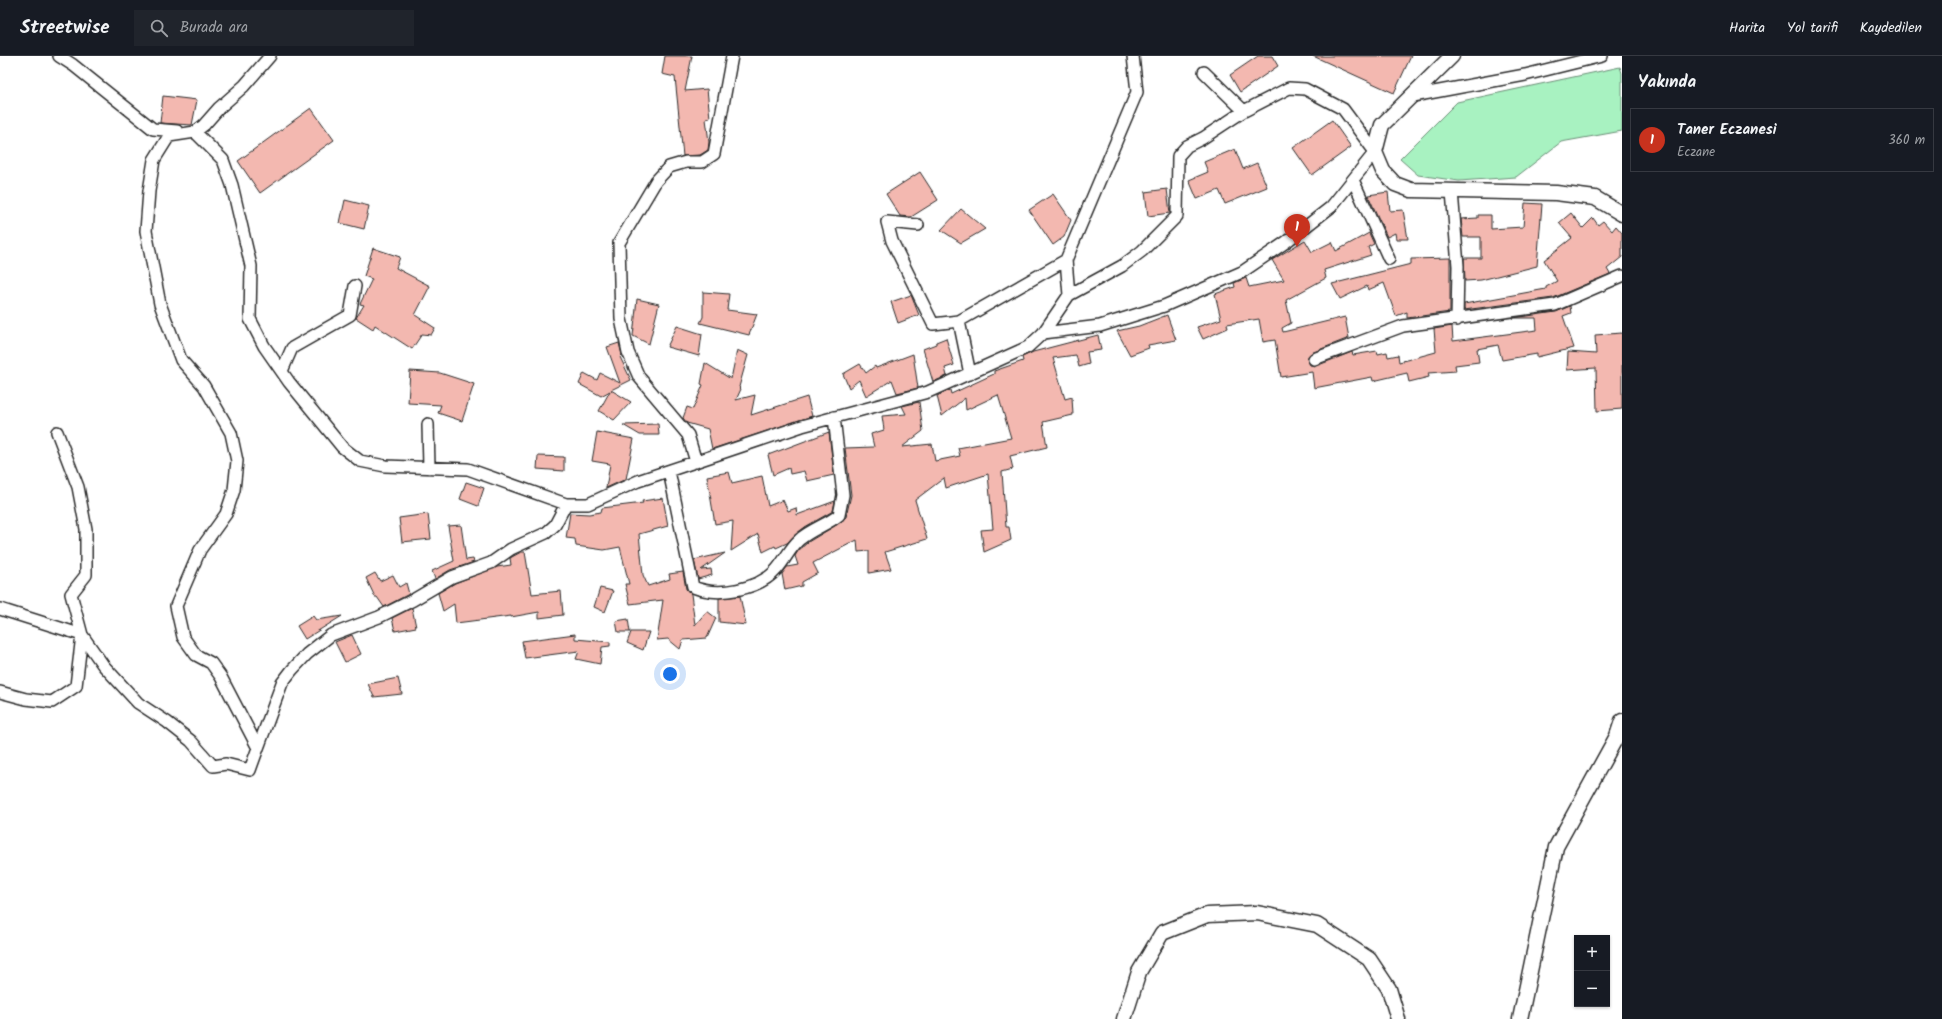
<!DOCTYPE html>
<html lang="tr">
<meta charset="utf-8">
<style>
:root{--surface:#171b24;--page:#20242c;--text:#f1f3f6;--muted:#9ea1a6;--line:#363941;--accent:#c8321e}
body{margin:0;font-family:Kalam,sans-serif;background:var(--page);color:var(--text)}
.controls{position:absolute;right:12px;bottom:12px;display:grid;overflow:hidden;border-radius:0px;box-shadow:0 1px 3px #0004}
.controls button{width:36px;height:36px;display:grid;place-items:center;padding:0;border:0;border-bottom:1px solid var(--line);background:var(--surface);color:var(--text);font:20px sans-serif}
.you{position:absolute;left:670px;top:618px;width:14px;height:14px;margin:-10px;border:3px solid #fff;border-radius:50%;background:#1a73e8;box-shadow:0 0 0 6px #1a73e833}
.badge{display:grid;place-items:center;width:26px;height:26px;border-radius:50%;background:var(--accent);color:#fff;font-size:13px;font-weight:700}
.pin{position:absolute;translate:-50% -33px;filter:drop-shadow(0 1px 2px #0008)}
.pin::after{content:'';position:absolute;top:21px;width:14px;height:12px;background:inherit;clip-path:polygon(0 0,100% 0,50% 100%)}
.list{margin:0;padding:0;list-style:none}
h2{display:flex;justify-content:space-between;align-items:center;height:52px;margin:0;padding:0 16px;font-size:17px}
h2 small{font-size:13px;font-weight:400;color:var(--muted)}
.list li{display:grid;grid-template-columns:26px 1fr auto;gap:12px;align-items:center;box-sizing:border-box;height:64px;margin:0 8px 8px;padding:0 8px;border:1px solid var(--line);border-radius:0px}
.list b{display:block;font-size:15px;white-space:nowrap}
.list p{margin:0;font-size:13px;white-space:nowrap;color:var(--muted)}
.list em{font-size:13px;font-style:normal;color:var(--muted)}
.icon{flex:none;width:22px;height:22px;fill:none;stroke:currentColor;stroke-width:2;stroke-linecap:round;stroke-linejoin:round}
.map{position:relative;flex:none;width:1622px;height:963px;overflow:hidden}
header{display:flex;align-items:center;gap:24px;box-sizing:border-box;height:56px;padding:0 20px;background:var(--surface);border-bottom:1px solid var(--line)}
header strong{font-size:19px}
nav{display:flex;gap:22px;margin-inline-start:auto;font-size:14px}
.search{width:280px;height:36px;background:var(--page);display:flex;align-items:center;gap:10px;box-sizing:border-box;padding:0 14px;border-radius:0px;color:var(--muted);font-size:15px}
main{display:flex}
aside{flex:1;background:var(--surface)}
.map>svg:first-child{display:block}
</style>
<header>
<strong>Streetwise</strong>
<div class="search"><svg class="icon" aria-label="search" viewBox="0 0 24 24"><circle cx="10" cy="10" r="6"/><path d="M15 15l6 6"/></svg>Burada ara</div>
<nav><a>Harita</a><a>Yol tarifi</a><a>Kaydedilen</a></nav>
</header>
<main>
<div class="map">
<svg width="1622" height="963" viewBox="0 0 1622 963">
<rect width="100%" height="100%" fill="#fff"/>
<filter id="ink" filterUnits="userSpaceOnUse"><feTurbulence type="fractalNoise" baseFrequency=".025" numOctaves="2"/><feDisplacementMap in="SourceGraphic" scale="8" xChannelSelector="R" yChannelSelector="G"/><feConvolveMatrix kernelMatrix="1 2 1 2 8 2 1 2 1" color-interpolation-filters="sRGB"/></filter>
<g filter="url(#ink)">
<path fill="#a8f2c1" stroke="#6a8e76" d="M 1620,11 L 1622,17 L 1622,75 L 1561,86 L 1516,121 L 1459,125 L 1418,119 L 1400,103 L 1457,46 Z"/>
<path fill="#f3b8b0" stroke="#2b2b2b" d="M 665,0 L 692,0 L 685,35 L 707,33 L 710,62 L 706,63 L 709,86 L 708,94 L 700,99 L 683,100 L 675,21 L 662,18 Z
M 1258,0 L 1272,0 L 1278,10 L 1240,36 L 1230,19 Z
M 1313,0 L 1411,0 L 1394,37 Z
M 163,40 L 197,44 L 192,69 L 160,67 Z
M 311,52 L 334,84 L 260,137 L 238,105 Z
M 1332,64 L 1351,91 L 1312,119 L 1293,92 Z
M 1235,93 L 1243,113 L 1257,107 L 1267,131 L 1225,148 L 1219,134 L 1197,143 L 1189,124 L 1208,116 L 1204,106 Z
M 920,116 L 938,144 L 911,161 L 900,160 L 886,138 Z
M 1167,133 L 1170,157 L 1148,160 L 1145,136 Z
M 1388,136 L 1390,155 L 1403,154 L 1408,183 L 1396,183 L 1395,177 L 1387,181 L 1368,139 Z
M 1053,138 L 1071,164 L 1064,181 L 1053,189 L 1029,154 Z
M 345,144 L 369,150 L 364,173 L 340,167 Z
M 1525,147 L 1542,148 L 1537,210 L 1481,224 L 1465,225 L 1464,202 L 1481,202 L 1481,181 L 1463,181 L 1461,163 L 1478,162 L 1478,159 L 1491,159 L 1491,173 L 1523,171 Z
M 961,153 L 985,173 L 961,187 L 941,174 Z
M 1571,157 L 1583,172 L 1593,162 L 1598,169 L 1603,165 L 1612,175 L 1616,170 L 1622,177 L 1622,201 L 1607,213 L 1610,218 L 1553,242 L 1464,254 L 1464,248 L 1546,233 L 1546,231 L 1557,225 L 1544,204 L 1572,182 L 1559,167 Z
M 1369,177 L 1374,188 L 1368,191 L 1371,199 L 1324,214 L 1326,222 L 1286,244 L 1291,267 L 1282,272 L 1283,276 L 1345,261 L 1349,282 L 1311,297 L 1307,302 L 1310,309 L 1316,310 L 1352,296 L 1353,299 L 1377,295 L 1378,298 L 1387,296 L 1388,301 L 1398,299 L 1399,306 L 1436,296 L 1434,273 L 1452,270 L 1453,285 L 1537,274 L 1536,262 L 1513,262 L 1556,256 L 1570,250 L 1571,257 L 1563,260 L 1574,292 L 1537,301 L 1537,298 L 1502,304 L 1498,289 L 1477,293 L 1479,306 L 1455,309 L 1456,315 L 1428,317 L 1429,321 L 1409,326 L 1407,317 L 1373,325 L 1372,321 L 1314,332 L 1312,316 L 1281,321 L 1275,284 L 1263,286 L 1259,263 L 1227,268 L 1228,272 L 1203,283 L 1197,271 L 1221,263 L 1215,238 L 1235,231 L 1234,227 L 1246,222 L 1249,231 L 1284,224 L 1272,204 L 1305,184 L 1312,196 L 1332,186 L 1336,195 Z
M 373,192 L 400,201 L 396,212 L 430,230 L 415,259 L 435,272 L 431,279 L 422,278 L 412,293 L 375,269 L 373,273 L 356,262 L 364,249 L 360,248 L 372,223 L 364,220 Z
M 1450,202 L 1450,256 L 1407,262 L 1407,256 L 1396,260 L 1384,227 L 1368,234 L 1367,230 L 1340,243 L 1332,228 L 1411,208 L 1411,203 Z
M 703,236 L 729,238 L 727,254 L 757,258 L 749,279 L 700,267 L 703,261 Z
M 911,239 L 919,259 L 898,267 L 891,246 Z
M 637,243 L 659,248 L 649,288 L 633,280 Z
M 1167,259 L 1176,284 L 1148,289 L 1149,292 L 1130,299 L 1117,275 L 1139,270 Z
M 677,270 L 702,278 L 699,300 L 667,291 Z
M 1622,277 L 1622,353 L 1597,355 L 1596,312 L 1567,314 L 1568,296 L 1596,298 L 1595,279 Z
M 1098,279 L 1101,294 L 1087,296 L 1089,308 L 1079,311 L 1076,299 L 1053,302 L 1065,343 L 1072,341 L 1073,359 L 1043,366 L 1047,391 L 1010,400 L 1013,413 L 1002,416 L 1006,471 L 1009,471 L 1011,484 L 984,496 L 981,474 L 993,473 L 988,418 L 946,432 L 944,422 L 915,444 L 927,483 L 885,496 L 891,513 L 869,517 L 869,495 L 858,496 L 857,484 L 813,507 L 818,517 L 802,526 L 802,530 L 785,534 L 782,518 L 787,511 L 798,509 L 795,500 L 798,495 L 808,486 L 838,468 L 846,461 L 851,439 L 845,392 L 874,391 L 871,378 L 884,374 L 882,360 L 906,358 L 902,350 L 919,346 L 923,375 L 902,391 L 932,388 L 935,405 L 960,400 L 958,392 L 1011,382 L 998,339 L 966,354 L 965,342 L 942,360 L 937,340 L 950,334 L 951,338 L 994,318 L 994,315 L 1023,305 L 1022,301 L 1033,296 Z
M 946,282 L 954,309 L 945,312 L 947,320 L 933,326 L 923,293 L 936,288 L 936,286 Z
M 619,287 L 622,299 L 620,301 L 631,324 L 611,334 L 631,346 L 614,364 L 599,355 L 610,335 L 601,340 L 579,328 L 584,317 L 597,324 L 600,317 L 620,327 L 607,291 Z
M 737,294 L 748,299 L 739,331 L 741,333 L 736,344 L 755,339 L 751,359 L 807,341 L 812,360 L 712,393 L 708,373 L 687,367 L 683,362 L 687,351 L 693,353 L 703,329 L 701,328 L 705,307 L 731,323 Z
M 913,298 L 918,332 L 897,337 L 892,324 L 866,340 L 859,324 L 849,332 L 843,318 L 860,308 L 866,317 L 875,310 L 876,312 Z
M 410,315 L 440,317 L 474,328 L 462,365 L 438,357 L 441,349 L 408,347 Z
M 658,368 L 659,379 L 640,379 L 623,369 Z
M 597,376 L 634,383 L 626,423 L 606,432 L 610,408 L 592,405 Z
M 829,376 L 834,419 L 807,425 L 804,415 L 790,418 L 789,412 L 773,419 L 768,399 Z
M 538,400 L 564,401 L 564,415 L 537,413 Z
M 729,416 L 732,427 L 762,420 L 768,450 L 783,444 L 788,455 L 796,452 L 797,459 L 835,445 L 833,455 L 805,471 L 787,487 L 776,492 L 775,490 L 763,496 L 758,478 L 731,495 L 733,465 L 715,468 L 707,420 Z
M 466,426 L 484,432 L 478,450 L 460,443 Z
M 663,442 L 668,470 L 639,478 L 643,519 L 648,530 L 670,523 L 669,518 L 683,516 L 686,533 L 691,538 L 695,569 L 707,555 L 716,562 L 707,582 L 683,584 L 680,593 L 668,583 L 657,584 L 663,544 L 630,548 L 625,528 L 629,528 L 620,491 L 604,494 L 576,490 L 575,483 L 566,482 L 570,457 L 589,458 L 601,456 L 602,452 L 643,447 L 642,445 Z
M 428,458 L 431,483 L 402,486 L 399,462 Z
M 461,469 L 466,504 L 473,503 L 474,506 L 450,514 L 435,523 L 432,515 L 454,505 L 448,470 Z
M 521,496 L 525,496 L 532,538 L 561,535 L 563,559 L 539,562 L 539,556 L 511,561 L 511,560 L 456,567 L 454,548 L 443,555 L 438,537 L 455,527 L 497,511 L 511,509 L 510,502 Z
M 725,497 L 701,514 L 711,513 L 712,519 L 698,523 L 694,504 Z
M 375,517 L 380,525 L 393,519 L 399,531 L 406,527 L 409,538 L 384,551 L 377,541 L 375,541 L 366,522 Z
M 600,532 L 613,535 L 605,556 L 594,551 Z
M 740,540 L 746,569 L 719,566 L 719,542 Z
M 412,552 L 416,571 L 395,575 L 392,562 Z
M 313,560 L 316,564 L 342,560 L 305,583 L 297,570 Z
M 628,563 L 630,576 L 618,576 L 616,565 Z
M 631,576 L 649,576 L 643,594 L 627,587 Z
M 575,578 L 575,583 L 610,586 L 610,590 L 602,591 L 600,608 L 576,603 L 579,595 L 525,602 L 522,585 Z
M 352,579 L 361,598 L 345,606 L 335,586 Z
M 398,622 L 402,638 L 374,641 L 368,628 Z"/>
<g fill="none" stroke-linecap="round" stroke-linejoin="round">
<g stroke="#2b2b2b" stroke-width="14">
<path id="minor" d="M 59,0 L 73,9 L 153,73 L 177,75
M 1204,16 L 1244,55
M 1413,40 L 1525,19 L 1602,0
M 195,76 L 223,104 L 232,129 L 251,210 L 250,263 L 264,290 L 289,326 L 342,391 L 360,405 L 385,410 L 468,413 L 566,448 L 588,448 L 638,425 L 802,370 L 928,336 L 1028,291 L 1043,277 L 1069,239 L 1122,210 L 1142,195 L 1177,160 L 1178,100 L 1187,90 L 1203,82 L 1244,55 L 1289,32 L 1305,33 L 1343,53 L 1375,96 L 1331,151 L 1286,186 L 1242,216 L 1164,250 L 1100,270 L 1043,277
M 1353,124 L 1389,203
M 1452,135 L 1458,210 L 1457,264
M 918,169 L 887,166 L 892,185 L 933,268 L 959,265
M 1066,204 L 1069,239
M 1314,303 L 1403,270 L 1555,249 L 1622,220
M 282,315 L 292,292 L 350,259 L 355,230
M 970,318 L 959,265 L 1066,204 L 1137,36 L 1133,0
M 428,368 L 429,412
M 696,406 L 688,379 L 639,321 L 628,296 L 621,263 L 619,187 L 656,125 L 669,111 L 686,106 L 702,106 L 714,98 L 732,0
M 669,415 L 693,531 C 718,541 759,534 777,513 C 785,504 790,492 799,484 C 811,473 827,469 839,459 L 843,439 L 834,361
M 0,553 L 82,579 L 103,609 L 138,647 L 167,666 L 191,685 L 213,710 L 226,708 L 250,714 L 258,692 L 221,621 L 211,607 L 196,599 L 183,581 L 176,550 L 200,494 L 226,458 L 234,434 L 237,405 L 231,377 L 204,330 L 181,304 L 160,248 L 146,175 L 149,135 L 154,104 L 169,80 L 195,76 L 204,69 L 219,52 L 244,30 L 270,0
M 0,636 L 26,643 L 52,646 L 76,630 L 82,579 L 71,538 L 86,519 L 86,473 L 78,431 L 57,376
M 258,692 L 282,627 L 292,614 L 307,598 L 331,579 L 379,561 L 413,544 L 452,521 L 491,507 L 511,493 L 546,477 L 555,469 L 566,448"/>
</g>
<g stroke="#2b2b2b" stroke-width="17">
<path id="tertiary" d="M 1452,0 L 1382,69 L 1375,96 L 1383,115 L 1395,128 L 1411,134 L 1556,137 L 1595,142 L 1622,158
M 1124,963 L 1139,916 L 1162,877 L 1207,859 L 1257,857 L 1317,869 L 1369,903 L 1389,933 L 1398,963
M 1520,963 L 1556,791 L 1617,680 L 1622,665"/>
</g>
<use href="#minor" stroke="#fff" stroke-width="11"/>
<use href="#tertiary" stroke="#fff" stroke-width="14"/>
</g>
</g>
</svg>
<div class="controls">
<button>+</button>
<button>−</button>
</div>
<div class="you"></div>
<div class="pin badge" style="left:1297px;top:191px">1</div>
</div>
<aside>
<h2>Yakında<small></small></h2>
<ul class="list">
<li><span class="badge">1</span><div><b>Taner Eczanesi</b><p>Eczane</p></div><em>360 m</em></li>
</ul>
</aside>
</main>
